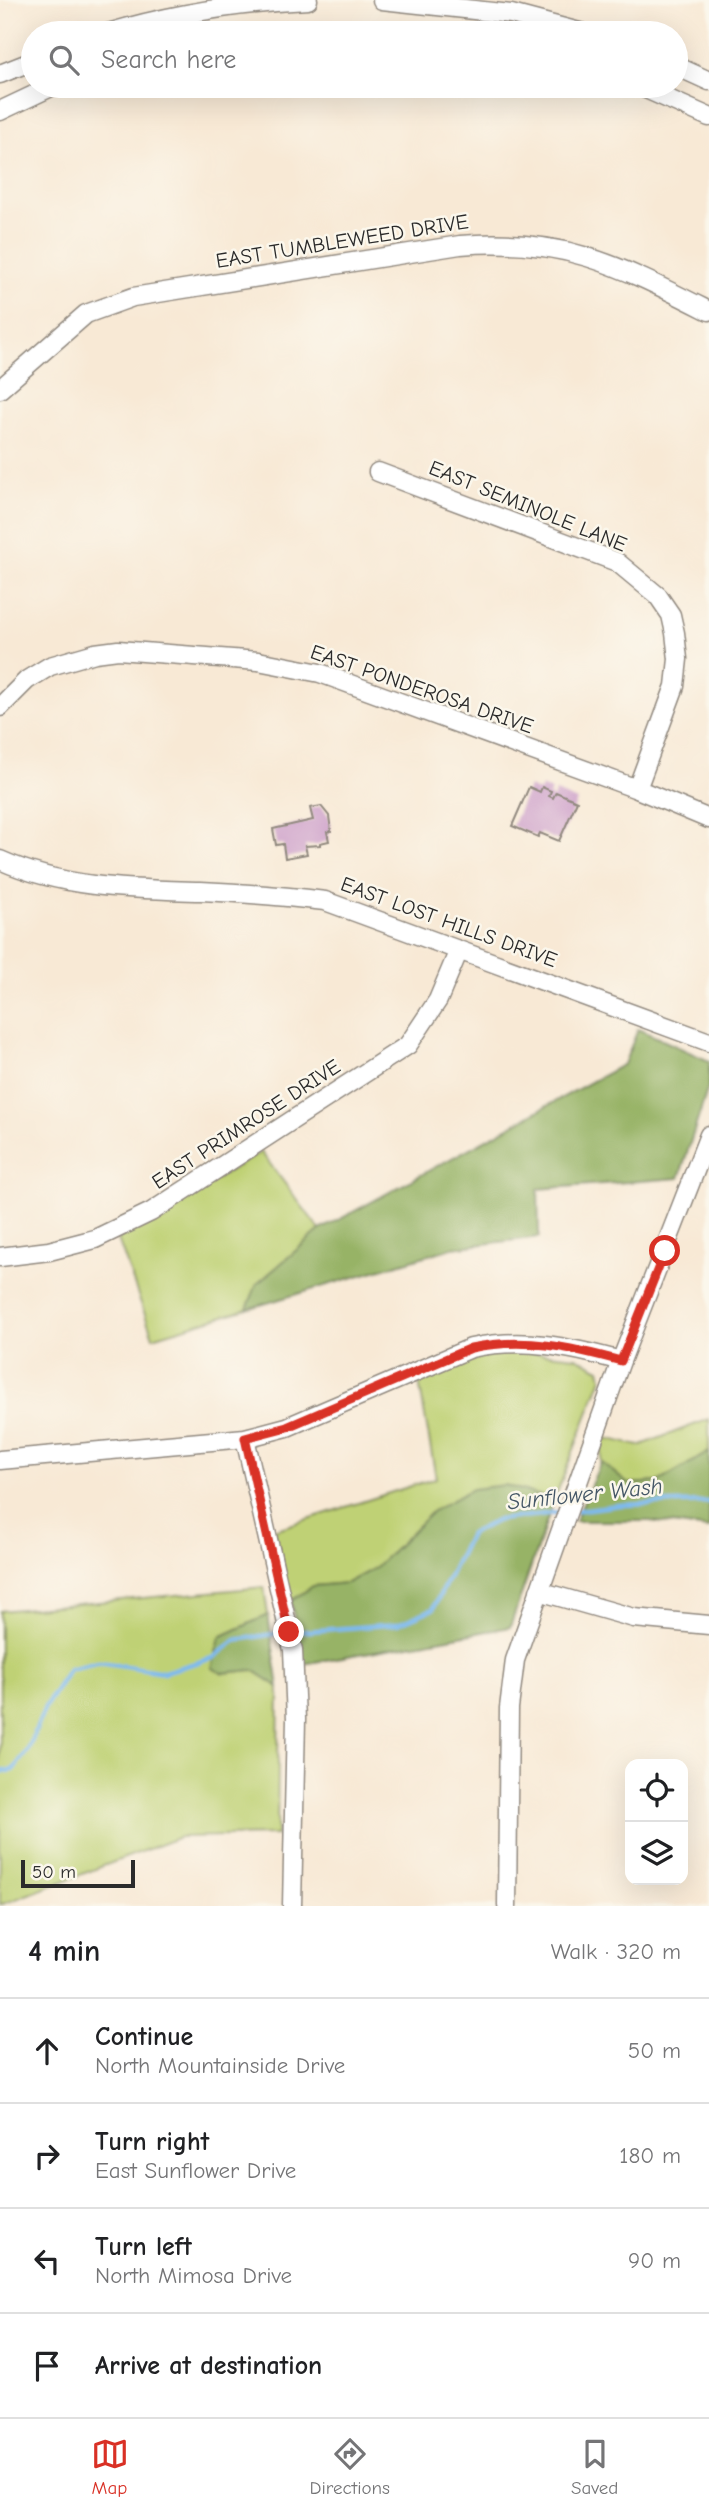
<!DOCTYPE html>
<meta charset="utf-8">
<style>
:root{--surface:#fff;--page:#f2f2f2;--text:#202124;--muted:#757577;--line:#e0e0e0;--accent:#d93025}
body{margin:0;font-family:"Comic Neue",sans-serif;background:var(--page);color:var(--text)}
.controls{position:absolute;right:21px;bottom:21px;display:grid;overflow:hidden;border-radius:14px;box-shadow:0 7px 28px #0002}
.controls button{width:63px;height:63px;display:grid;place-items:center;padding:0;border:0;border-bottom:2px solid var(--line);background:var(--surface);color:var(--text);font:35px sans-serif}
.scale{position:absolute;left:21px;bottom:18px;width:114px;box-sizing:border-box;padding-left:7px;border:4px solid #2b2b2b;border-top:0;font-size:19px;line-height:24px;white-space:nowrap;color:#2b2b2b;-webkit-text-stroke:5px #fbf7ec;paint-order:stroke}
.stop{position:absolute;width:21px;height:21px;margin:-16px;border:5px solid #d93025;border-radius:50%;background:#fff}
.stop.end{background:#d93025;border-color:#fff;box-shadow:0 2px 7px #0008}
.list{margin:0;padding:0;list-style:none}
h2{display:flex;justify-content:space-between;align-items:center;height:91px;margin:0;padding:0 28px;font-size:30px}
h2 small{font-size:23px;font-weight:400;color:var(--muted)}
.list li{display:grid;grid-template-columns:46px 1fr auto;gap:21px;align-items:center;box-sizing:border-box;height:105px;padding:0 28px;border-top:2px solid var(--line)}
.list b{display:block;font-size:26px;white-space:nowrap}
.list p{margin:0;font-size:23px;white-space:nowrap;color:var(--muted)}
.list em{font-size:23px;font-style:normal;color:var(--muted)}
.icon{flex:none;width:38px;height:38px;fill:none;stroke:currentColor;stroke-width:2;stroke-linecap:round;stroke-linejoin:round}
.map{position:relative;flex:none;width:709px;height:1906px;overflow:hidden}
.search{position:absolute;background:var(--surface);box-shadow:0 7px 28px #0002;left:21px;right:21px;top:21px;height:77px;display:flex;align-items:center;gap:18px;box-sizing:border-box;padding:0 24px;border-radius:38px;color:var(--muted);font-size:26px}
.sheet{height:511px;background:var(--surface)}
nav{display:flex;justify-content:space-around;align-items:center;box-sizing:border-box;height:98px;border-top:2px solid var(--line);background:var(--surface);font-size:19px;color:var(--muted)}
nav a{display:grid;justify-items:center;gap:4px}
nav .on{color:var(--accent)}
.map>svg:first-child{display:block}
</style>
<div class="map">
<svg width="709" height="1906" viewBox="0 0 709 1906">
<rect width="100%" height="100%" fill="#fbf7ec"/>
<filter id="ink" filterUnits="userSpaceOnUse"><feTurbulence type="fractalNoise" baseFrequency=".0143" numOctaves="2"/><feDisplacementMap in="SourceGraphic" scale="14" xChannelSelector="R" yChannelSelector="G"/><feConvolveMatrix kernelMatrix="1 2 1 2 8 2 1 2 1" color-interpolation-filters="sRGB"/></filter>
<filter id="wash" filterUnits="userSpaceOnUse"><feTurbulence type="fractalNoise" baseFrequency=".00686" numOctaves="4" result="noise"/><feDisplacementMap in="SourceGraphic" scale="28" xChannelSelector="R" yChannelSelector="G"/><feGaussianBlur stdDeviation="1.57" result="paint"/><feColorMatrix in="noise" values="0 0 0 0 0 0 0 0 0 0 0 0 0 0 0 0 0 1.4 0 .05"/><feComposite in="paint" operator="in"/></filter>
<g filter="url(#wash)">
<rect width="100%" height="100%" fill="#f8e9d5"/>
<path fill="#bfd174" stroke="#757e50" stroke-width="2" d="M 261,1152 L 320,1230 L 257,1284 L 247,1309 L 153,1337 L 118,1239 Z
M 512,1350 L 576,1357 L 600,1369 L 602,1378 L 554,1500 L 505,1485 L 433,1511 L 375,1568 L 347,1583 L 313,1586 L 291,1601 L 274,1530 L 436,1478 L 419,1382 L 482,1356 Z
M 709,1419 L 709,1452 L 658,1482 L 628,1484 L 601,1462 L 602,1437 L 639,1446 Z
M 264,1587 L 268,1615 L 220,1637 L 222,1673 L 253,1670 L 279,1687 L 277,1835 L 180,1837 L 0,1905 L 0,1611 Z"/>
<path fill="#97b366" stroke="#616f48" stroke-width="2" d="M 638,1029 L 709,1061 L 709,1084 L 679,1178 L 538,1189 L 539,1237 L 452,1248 L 247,1309 L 257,1284 L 320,1230 L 624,1064 Z
M 709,1452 L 709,1529 L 650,1521 L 575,1521 L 601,1462 L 628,1484 L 658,1482 Z
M 505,1485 L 554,1500 L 510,1627 L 303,1664 L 291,1601 L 313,1586 L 347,1583 L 375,1568 L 433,1511 L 472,1489 Z
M 268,1615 L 279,1687 L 253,1670 L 222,1673 L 212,1668 L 220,1637 Z"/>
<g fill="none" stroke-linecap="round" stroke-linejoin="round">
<path stroke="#7dbaf0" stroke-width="4.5" d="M 573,1511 L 619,1505 L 709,1502
M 295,1632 L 398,1624 L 433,1609 L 470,1534 L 498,1520 L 561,1512
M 0,1772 L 13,1770 L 28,1750 L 45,1707 L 69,1669 L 100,1662 L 164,1672 L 213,1658 L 236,1640 L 286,1632"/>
</g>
<g id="blocks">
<path fill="#ca9ac7" d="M 529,787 L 540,792 L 542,787 L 551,791 L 549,796 L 553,798 L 556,792 L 577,801 L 559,841 L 540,833 L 538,837 L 512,826 Z
M 321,806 L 329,816 L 331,831 L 327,832 L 329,841 L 320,843 L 320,845 L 305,846 L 307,854 L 285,858 L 283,844 L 276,845 L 273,829 L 313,820 L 310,808 Z"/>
</g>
</g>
<g filter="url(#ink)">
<use href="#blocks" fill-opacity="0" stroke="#928a80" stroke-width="2"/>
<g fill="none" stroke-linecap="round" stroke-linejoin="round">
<g stroke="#928a80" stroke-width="21">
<path id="minor" d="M 382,0 L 511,14 L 583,33
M 108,33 C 172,14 241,3 308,0
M 294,33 L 405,33
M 676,66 L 709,81
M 0,74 L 33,61
M 639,86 L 709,117
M 0,111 L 53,86
M 0,389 L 86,314 L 133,297 L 460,245 C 563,236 620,266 709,311
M 378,472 L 617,562 L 658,596 L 671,615 L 675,633 L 678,659 L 675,686 L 637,789
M 0,707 L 27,680 L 50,666 L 95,653 L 118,650 L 258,661 L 320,673 L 637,789 L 709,819
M 0,860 C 65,889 132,889 201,891 C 243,893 284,896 325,901 L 709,1042
M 0,1257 L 49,1251 L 95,1239 L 151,1212 L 408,1045 L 438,1000 L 459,950
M 245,1438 L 293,1650 L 296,1719 L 292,1906
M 0,1460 L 245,1438 L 287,1427 L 471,1348 C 524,1337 570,1347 621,1361
M 539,1591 L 634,1618 L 709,1625
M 507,1906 L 509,1708 L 515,1660 L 621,1361 L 709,1135"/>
</g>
<use href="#minor" stroke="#fff" stroke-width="18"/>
</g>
</g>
<g fill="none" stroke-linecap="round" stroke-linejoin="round" filter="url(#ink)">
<path stroke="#d93025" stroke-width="9" d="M 289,1632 L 245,1438 L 287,1427 L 471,1348 C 525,1337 570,1347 621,1361 L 665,1251"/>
</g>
<g text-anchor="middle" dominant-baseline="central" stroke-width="5" stroke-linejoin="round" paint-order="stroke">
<g font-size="21" fill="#2b2b2b" stroke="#fbf7ec">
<text transform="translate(342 241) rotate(-9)">EAST TUMBLEWEED DRIVE</text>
<text transform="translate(528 506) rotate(22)">EAST SEMINOLE LANE</text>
<text transform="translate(422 689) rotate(19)">EAST PONDEROSA DRIVE</text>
<text transform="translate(449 922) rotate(20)">EAST LOST HILLS DRIVE</text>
<text transform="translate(246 1124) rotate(-33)">EAST PRIMROSE DRIVE</text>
</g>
<g font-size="23" font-style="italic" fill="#445666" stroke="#fbf7ec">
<text transform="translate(585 1494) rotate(-6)">Sunflower Wash</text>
</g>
</g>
</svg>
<div class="controls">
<button><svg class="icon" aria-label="locate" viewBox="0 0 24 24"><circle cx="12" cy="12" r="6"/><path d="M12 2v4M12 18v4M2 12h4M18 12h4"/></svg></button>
<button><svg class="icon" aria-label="layers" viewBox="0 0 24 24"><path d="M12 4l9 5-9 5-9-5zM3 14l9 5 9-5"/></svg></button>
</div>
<div class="scale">50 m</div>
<div class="stop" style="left:665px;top:1251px"></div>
<div class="stop end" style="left:289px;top:1632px"></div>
<div class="search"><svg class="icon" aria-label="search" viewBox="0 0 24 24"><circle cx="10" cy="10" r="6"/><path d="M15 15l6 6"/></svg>Search here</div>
</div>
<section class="sheet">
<h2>4 min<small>Walk · 320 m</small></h2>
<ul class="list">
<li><svg class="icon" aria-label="ahead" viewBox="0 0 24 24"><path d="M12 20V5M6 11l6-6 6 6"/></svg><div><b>Continue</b><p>North Mountainside Drive</p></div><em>50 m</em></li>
<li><svg class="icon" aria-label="right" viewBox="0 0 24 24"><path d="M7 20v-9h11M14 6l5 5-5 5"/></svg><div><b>Turn right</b><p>East Sunflower Drive</p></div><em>180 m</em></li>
<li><svg class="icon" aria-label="left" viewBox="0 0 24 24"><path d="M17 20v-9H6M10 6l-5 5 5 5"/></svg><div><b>Turn left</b><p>North Mimosa Drive</p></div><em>90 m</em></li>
<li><svg class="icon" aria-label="arrive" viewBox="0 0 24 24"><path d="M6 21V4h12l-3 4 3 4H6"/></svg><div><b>Arrive at destination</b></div></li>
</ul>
</section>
<nav>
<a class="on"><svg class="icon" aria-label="map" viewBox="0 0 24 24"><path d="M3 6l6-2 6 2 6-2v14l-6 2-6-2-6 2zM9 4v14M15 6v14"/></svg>Map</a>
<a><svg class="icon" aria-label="directions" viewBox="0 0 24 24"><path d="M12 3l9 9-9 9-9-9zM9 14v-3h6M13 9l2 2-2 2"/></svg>Directions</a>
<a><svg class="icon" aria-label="saved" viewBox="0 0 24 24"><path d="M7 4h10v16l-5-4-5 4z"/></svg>Saved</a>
</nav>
